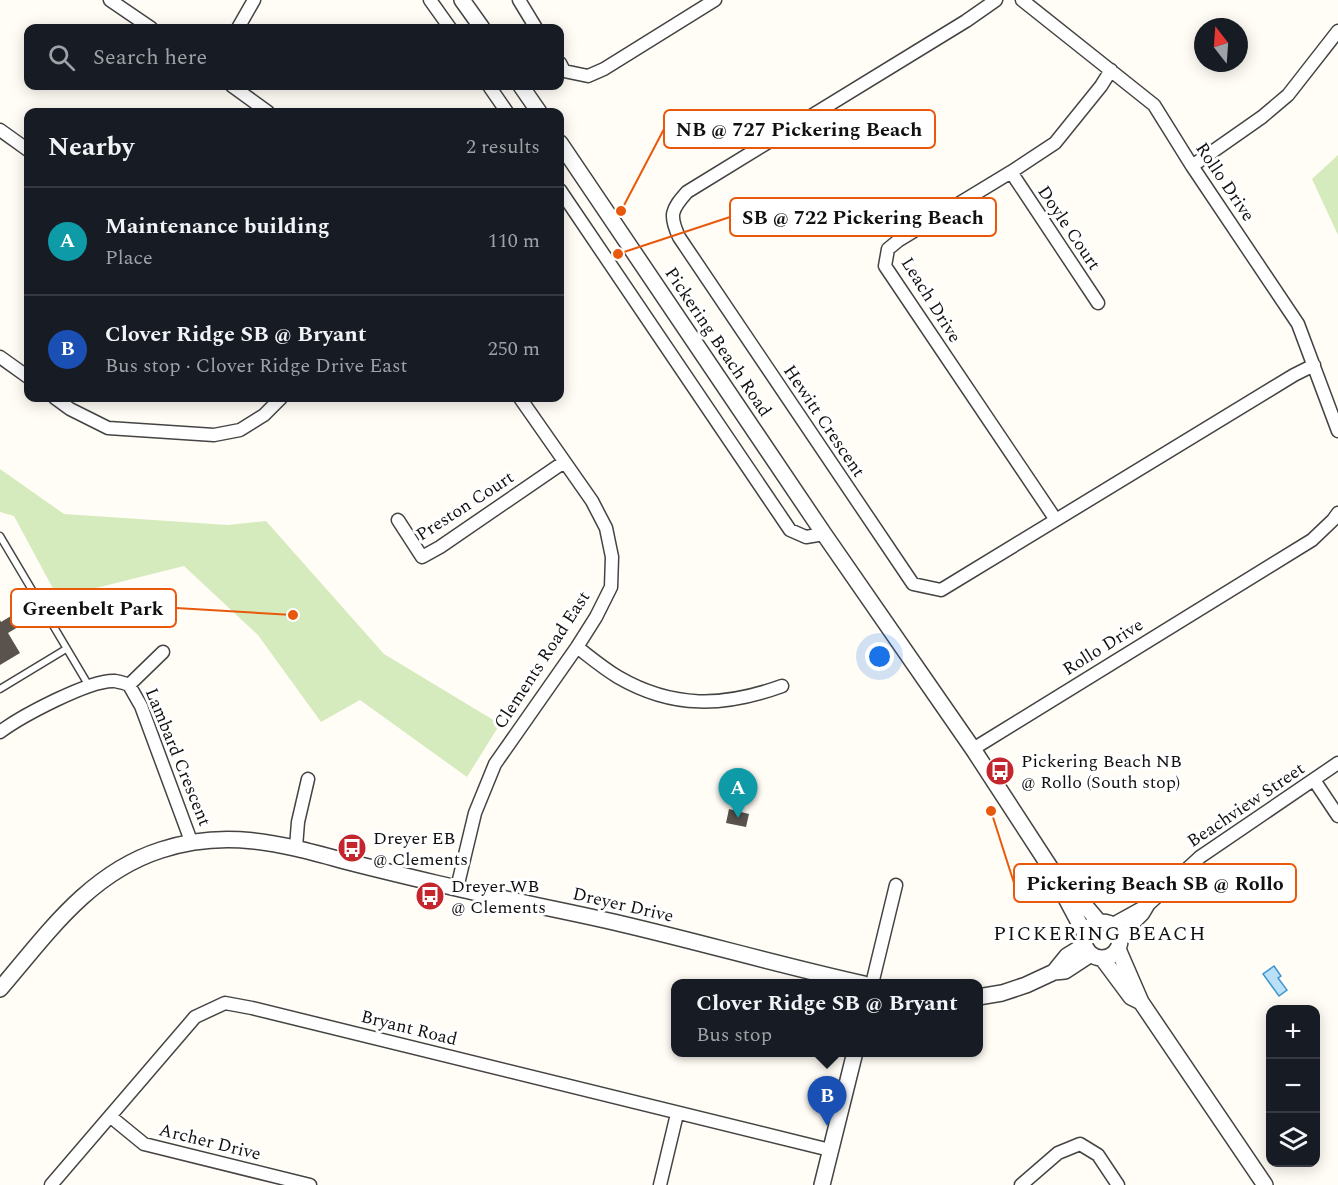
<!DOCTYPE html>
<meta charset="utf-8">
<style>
:root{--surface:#171b24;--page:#242831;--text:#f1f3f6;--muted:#9ea1a6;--line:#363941;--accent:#c4262e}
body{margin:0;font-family:Spectral,serif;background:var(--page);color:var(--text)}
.controls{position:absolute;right:18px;bottom:18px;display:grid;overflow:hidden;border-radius:12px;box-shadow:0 3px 15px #0003}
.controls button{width:54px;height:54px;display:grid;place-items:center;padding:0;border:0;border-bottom:2px solid var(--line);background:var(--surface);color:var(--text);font:30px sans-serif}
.compass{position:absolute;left:1194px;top:18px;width:54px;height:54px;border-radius:50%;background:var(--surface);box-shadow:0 3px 15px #0003;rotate:343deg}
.you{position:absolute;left:880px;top:657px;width:21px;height:21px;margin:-15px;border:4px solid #fff;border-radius:50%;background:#1a73e8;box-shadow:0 0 0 9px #1a73e833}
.badge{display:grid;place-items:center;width:39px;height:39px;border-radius:50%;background:var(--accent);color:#fff;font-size:20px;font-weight:700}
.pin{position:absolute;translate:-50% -50px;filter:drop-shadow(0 2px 3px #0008)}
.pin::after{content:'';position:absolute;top:32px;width:21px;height:18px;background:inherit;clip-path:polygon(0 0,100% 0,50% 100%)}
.popup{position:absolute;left:671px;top:979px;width:312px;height:78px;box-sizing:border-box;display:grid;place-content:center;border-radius:12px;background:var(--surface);filter:drop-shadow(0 2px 4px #0005);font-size:20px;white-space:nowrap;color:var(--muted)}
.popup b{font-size:22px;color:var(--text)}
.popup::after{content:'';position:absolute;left:50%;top:100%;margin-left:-12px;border:12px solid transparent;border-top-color:var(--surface)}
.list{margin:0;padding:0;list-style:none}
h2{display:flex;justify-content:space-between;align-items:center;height:78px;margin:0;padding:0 24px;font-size:26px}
h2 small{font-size:20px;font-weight:400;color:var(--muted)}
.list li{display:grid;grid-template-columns:39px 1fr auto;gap:18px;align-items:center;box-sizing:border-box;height:108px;padding:0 24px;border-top:2px solid var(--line)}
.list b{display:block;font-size:22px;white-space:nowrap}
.list p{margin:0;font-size:20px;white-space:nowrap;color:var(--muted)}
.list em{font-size:20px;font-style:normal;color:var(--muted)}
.icon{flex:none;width:33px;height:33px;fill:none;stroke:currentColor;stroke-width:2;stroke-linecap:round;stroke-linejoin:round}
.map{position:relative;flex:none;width:1338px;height:1185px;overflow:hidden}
.search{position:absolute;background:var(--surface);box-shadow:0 3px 15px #0003;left:24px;top:24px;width:540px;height:66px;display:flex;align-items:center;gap:15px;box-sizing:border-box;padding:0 21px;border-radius:12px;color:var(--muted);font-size:22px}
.panel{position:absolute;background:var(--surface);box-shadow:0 3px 15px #0003;left:24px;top:108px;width:540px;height:294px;border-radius:12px}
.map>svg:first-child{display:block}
</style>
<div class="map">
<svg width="1338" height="1185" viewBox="0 0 1338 1185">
<rect width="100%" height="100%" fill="#fffdf5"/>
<path fill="#d5ebbd" d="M 1338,155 L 1338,235 L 1312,179 Z
M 0,469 L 64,514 L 228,525 L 266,521 L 384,654 L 500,724 L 467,777 L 360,700 L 321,722 L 258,635 L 184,566 L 80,592 L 57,596 L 14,516 L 0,512 Z"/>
<path fill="#b9e0f7" stroke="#3f96cf" stroke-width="1.5" d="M 1274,966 L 1281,976 L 1278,978 L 1287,990 L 1279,996 L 1263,974 Z"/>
<path fill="#5a524d" d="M 11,616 L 18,627 L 8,633 L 20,653 L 0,665 L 0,620 L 1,622 Z
M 729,809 L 749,814 L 746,827 L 726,823 Z"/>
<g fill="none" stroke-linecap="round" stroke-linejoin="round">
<g stroke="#444" stroke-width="9">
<path id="service" d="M 0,536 L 89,686
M 0,689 L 66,649"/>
</g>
<g stroke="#444" stroke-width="15">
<path id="minor" d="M 110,0 L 151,28
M 430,0 L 450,28
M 519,0 L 536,28
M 996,0 L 966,21 L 687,192 C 671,210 669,215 679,237 L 913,584 L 941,590 L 1294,375 L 1314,365
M 1022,0 L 1154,105 L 1192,166 L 1298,324 L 1338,431
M 238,28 L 254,0
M 560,63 L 564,71 L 588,76 L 604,69 L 715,0
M 232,86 L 268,112
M 489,86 L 507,112
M 0,130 L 28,150
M 1192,166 L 1262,117 L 1288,95 L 1338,31
M 1011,172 L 1098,303
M 560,190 L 790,530 L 806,537 L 824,534
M 0,357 L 28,377
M 55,398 L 70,409 L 108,428 L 214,435 L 240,430 L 264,415 L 281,398
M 398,520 L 422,557 L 440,547 L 564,462
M 1056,520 L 885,266 L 888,249 L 899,240 L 1011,172 L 1055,143 L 1101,86 L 1111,70
M 577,647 C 590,657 603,668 618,677 C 673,709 724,707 782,686
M 129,685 L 163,652
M 0,732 C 20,717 90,679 115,681 C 120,682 125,683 129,685 L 141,706 L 191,841
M 973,749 L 1312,540 L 1333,520 L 1338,513
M 1314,780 L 1338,816
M 296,847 L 298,822 L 308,779
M 457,888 L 475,813 L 495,764 L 577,647 L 596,617 L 611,587 L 612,557 L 606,528 L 592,501 L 520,398
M 1111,925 L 1149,904
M 1120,937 L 1143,914 L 1149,904 L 1200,857 L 1338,763
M 872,984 L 896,885
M 111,1117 L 144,1144 L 310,1185
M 51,1185 L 195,1017 L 225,1003 L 252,1008 L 830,1150
M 660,1185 L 677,1114
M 1021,1185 L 1058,1153 L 1080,1144 L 1098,1155 L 1118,1185"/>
</g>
<g stroke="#444" stroke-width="18">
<path id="tertiary" d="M 462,0 L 482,28
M 521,86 L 539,112
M 560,143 L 824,534 L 973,749 L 1057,878 L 1061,889 L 1085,934
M 1067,884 L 1099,922
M1084 940a18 18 0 1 1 36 0a18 18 0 1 1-36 0Z
M 1118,949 L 1141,1002 L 1265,1185
M 1102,958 L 1131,997 L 1141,1002
M 1054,972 L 1067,956 L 1085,945
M 0,989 C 47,934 89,873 161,850 C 225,829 279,843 341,860 C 379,870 418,879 456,888 C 511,901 567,911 622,924 C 703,943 783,966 864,984
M 978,997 L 1002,993 L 1026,985 L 1054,972 L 1065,971 L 1091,954
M 822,1185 L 855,1052"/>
</g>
<use href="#service" stroke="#fff" stroke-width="6"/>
<use href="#minor" stroke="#fff" stroke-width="12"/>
<use href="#tertiary" stroke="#fff" stroke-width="15"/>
</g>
<defs>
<g id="bus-disc" transform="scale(1.5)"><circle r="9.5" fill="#c4262e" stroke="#fff"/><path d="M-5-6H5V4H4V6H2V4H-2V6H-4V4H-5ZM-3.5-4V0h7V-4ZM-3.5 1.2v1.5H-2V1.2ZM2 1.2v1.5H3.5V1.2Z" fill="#fff"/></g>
</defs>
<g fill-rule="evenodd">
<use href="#bus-disc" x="1000" y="771"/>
<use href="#bus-disc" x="352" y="848"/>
<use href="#bus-disc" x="430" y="896"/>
</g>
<g text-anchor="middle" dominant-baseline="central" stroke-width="6" stroke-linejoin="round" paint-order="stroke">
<g font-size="18" fill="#111" stroke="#fff">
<text transform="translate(1225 182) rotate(56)">Rollo Drive</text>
<text transform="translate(1069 228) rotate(56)">Doyle Court</text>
<text transform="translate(931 300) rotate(58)">Leach Drive</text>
<text transform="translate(718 342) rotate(56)">Pickering Beach Road</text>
<text transform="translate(824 421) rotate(56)">Hewitt Crescent</text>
<text transform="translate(465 506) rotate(-33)">Preston Court</text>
<text transform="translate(1103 647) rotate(-32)">Rollo Drive</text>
<text transform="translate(542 660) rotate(-57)">Clements Road East</text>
<text transform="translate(178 757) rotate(68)">Lambard Crescent</text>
<text transform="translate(1246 805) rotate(-34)">Beachview Street</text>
<text transform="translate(623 905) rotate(13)">Dreyer Drive</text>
<text transform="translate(409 1028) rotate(14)">Bryant Road</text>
<text transform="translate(210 1142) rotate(14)">Archer Drive</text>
</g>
<g font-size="18" fill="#111" stroke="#fff" text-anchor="start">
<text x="1021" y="761">Pickering Beach NB<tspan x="1021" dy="21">@ Rollo (South stop)</tspan></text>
<text x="373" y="838">Dreyer EB<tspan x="373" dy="21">@ Clements</tspan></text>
<text x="451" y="886">Dreyer WB<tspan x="451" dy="21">@ Clements</tspan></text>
</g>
<g font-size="20" letter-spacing="1.5" fill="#111" stroke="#fff">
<text x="1100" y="934">PICKERING BEACH</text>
</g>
</g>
<path fill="none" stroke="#e8590c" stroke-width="2" d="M621 211L664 129M618 254L730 217M293 615L176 608M991 811L1014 883"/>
<g fill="#e8590c" stroke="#fff" stroke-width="2">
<circle cx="621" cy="211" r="6"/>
<circle cx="618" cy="254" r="6"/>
<circle cx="293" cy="615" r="6"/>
<circle cx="991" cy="811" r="6"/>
</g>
<g fill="#fff" stroke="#e8590c" stroke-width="2">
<rect x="664" y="110" width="271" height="38" rx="6"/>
<rect x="730" y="198" width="266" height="38" rx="6"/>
<rect x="11" y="589" width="165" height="38" rx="6"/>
<rect x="1014" y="864" width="282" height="38" rx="6"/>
</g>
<g font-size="20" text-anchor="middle" font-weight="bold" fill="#111">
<text x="799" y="136">NB @ 727 Pickering Beach</text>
<text x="863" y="224">SB @ 722 Pickering Beach</text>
<text x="93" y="615">Greenbelt Park</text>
<text x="1155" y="890">Pickering Beach SB @ Rollo</text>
</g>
</svg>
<div class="controls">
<button>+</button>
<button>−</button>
<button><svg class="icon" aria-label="layers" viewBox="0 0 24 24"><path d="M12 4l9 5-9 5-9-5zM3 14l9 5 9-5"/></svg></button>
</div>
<svg class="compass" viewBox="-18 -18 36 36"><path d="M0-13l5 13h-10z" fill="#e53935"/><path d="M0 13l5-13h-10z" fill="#9ea1a6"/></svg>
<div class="you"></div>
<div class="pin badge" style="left:738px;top:818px;background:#0f9aa8">A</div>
<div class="pin badge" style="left:827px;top:1126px;background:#1a4fb4">B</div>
<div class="popup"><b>Clover Ridge SB @ Bryant</b>Bus stop</div>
<div class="search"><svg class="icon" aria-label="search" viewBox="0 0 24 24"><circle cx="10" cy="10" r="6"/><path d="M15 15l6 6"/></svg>Search here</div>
<section class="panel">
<h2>Nearby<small>2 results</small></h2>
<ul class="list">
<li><span class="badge" style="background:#0f9aa8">A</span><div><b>Maintenance building</b><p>Place</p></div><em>110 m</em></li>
<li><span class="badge" style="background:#1a4fb4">B</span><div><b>Clover Ridge SB @ Bryant</b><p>Bus stop · Clover Ridge Drive East</p></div><em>250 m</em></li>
</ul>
</section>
</div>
